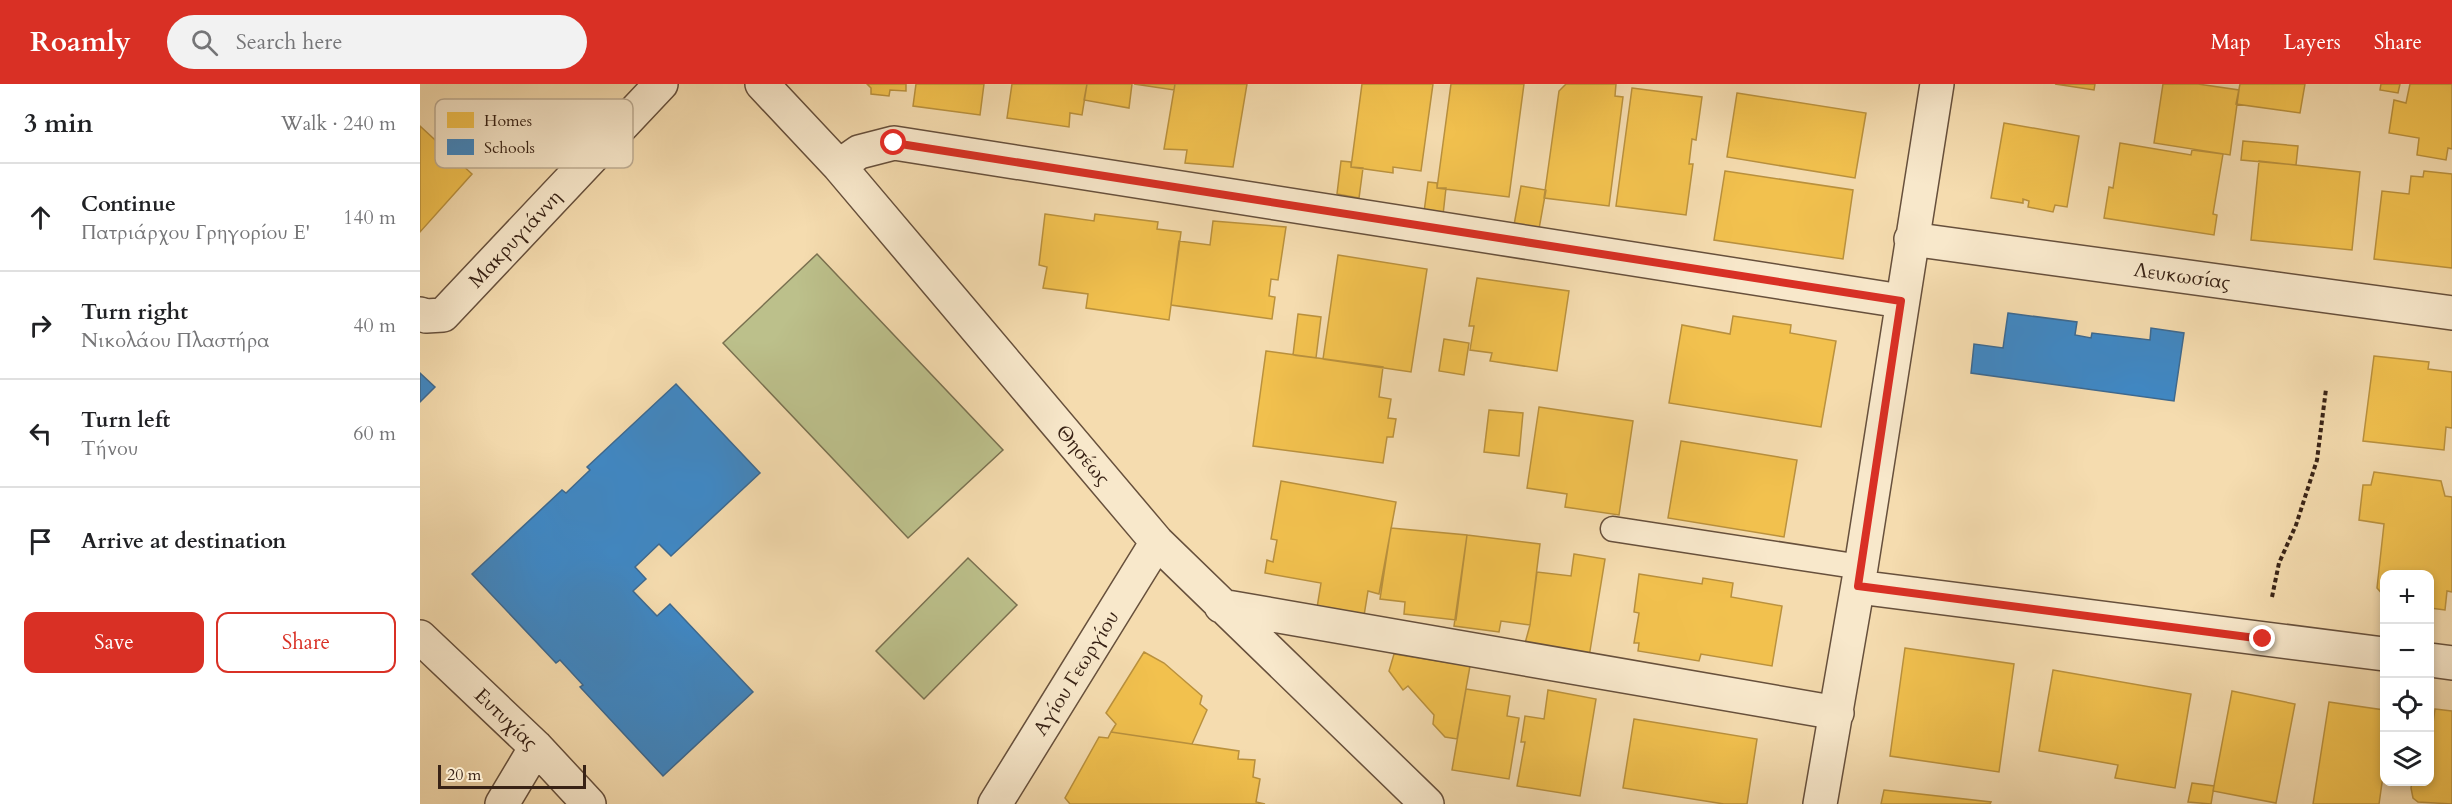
<!DOCTYPE html>
<meta charset="utf-8">
<style>
:root{--surface:#fff;--page:#f2f2f2;--text:#202124;--muted:#757577;--line:#e0e0e0;--accent:#d93025}
body{margin:0;font-family:Cardo,serif;background:var(--page);color:var(--text)}
.controls{position:absolute;right:18px;bottom:18px;display:grid;overflow:hidden;border-radius:12px;box-shadow:0 3px 9px #0003}
.controls button{width:54px;height:54px;display:grid;place-items:center;padding:0;border:0;border-bottom:2px solid var(--line);background:var(--surface);color:var(--text);font:30px sans-serif}
.scale{position:absolute;left:18px;bottom:15px;width:148px;box-sizing:border-box;padding-left:6px;border:3px solid #382215;border-top:0;font-size:16px;line-height:21px;white-space:nowrap;color:#382215;-webkit-text-stroke:4px #f8e8cb;paint-order:stroke}
.stop{position:absolute;width:18px;height:18px;margin:-14px;border:4px solid #d93025;border-radius:50%;background:#fff}
.stop.end{background:#d93025;border-color:#fff;box-shadow:0 2px 6px #0008}
.list{margin:0;padding:0;list-style:none}
h2{display:flex;justify-content:space-between;align-items:center;height:78px;margin:0;padding:0 24px;font-size:26px}
h2 small{font-size:20px;font-weight:400;color:var(--muted)}
.list li{display:grid;grid-template-columns:39px 1fr auto;gap:18px;align-items:center;box-sizing:border-box;height:108px;padding:0 24px;border-top:2px solid var(--line)}
.list b{display:block;font-size:22px;white-space:nowrap}
.list p{margin:0;font-size:20px;white-space:nowrap;color:var(--muted)}
.list em{font-size:20px;font-style:normal;color:var(--muted)}
.actions{display:flex;gap:12px;padding:18px 24px}
.actions a{flex:1;padding:14px 0;border:2px solid var(--accent);border-radius:12px;text-align:center;font-size:21px;color:var(--accent)}
.actions .main{background:var(--accent);color:#fff}
.icon{flex:none;width:33px;height:33px;fill:none;stroke:currentColor;stroke-width:2;stroke-linecap:round;stroke-linejoin:round}
.map{position:relative;flex:none;width:2032px;height:720px;overflow:hidden}
header{display:flex;align-items:center;gap:36px;box-sizing:border-box;height:84px;padding:0 30px;background:var(--accent);color:#fff}
header strong{font-size:28px}
nav{display:flex;gap:33px;margin-inline-start:auto;font-size:21px}
.search{width:420px;height:54px;background:var(--page);display:flex;align-items:center;gap:15px;box-sizing:border-box;padding:0 21px;border-radius:33px;color:var(--muted);font-size:22px}
main{display:flex}
aside{flex:1;background:var(--surface)}
.map>svg:first-child{display:block}
</style>
<header>
<strong>Roamly</strong>
<div class="search"><svg class="icon" aria-label="search" viewBox="0 0 24 24"><circle cx="10" cy="10" r="6"/><path d="M15 15l6 6"/></svg>Search here</div>
<nav><a>Map</a><a>Layers</a><a>Share</a></nav>
</header>
<main>
<aside>
<h2>3 min<small>Walk · 240 m</small></h2>
<ul class="list">
<li><svg class="icon" aria-label="ahead" viewBox="0 0 24 24"><path d="M12 20V5M6 11l6-6 6 6"/></svg><div><b>Continue</b><p>Πατριάρχου Γρηγορίου Ε'</p></div><em>140 m</em></li>
<li><svg class="icon" aria-label="right" viewBox="0 0 24 24"><path d="M7 20v-9h11M14 6l5 5-5 5"/></svg><div><b>Turn right</b><p>Νικολάου Πλαστήρα</p></div><em>40 m</em></li>
<li><svg class="icon" aria-label="left" viewBox="0 0 24 24"><path d="M17 20v-9H6M10 6l-5 5 5 5"/></svg><div><b>Turn left</b><p>Τήνου</p></div><em>60 m</em></li>
<li><svg class="icon" aria-label="arrive" viewBox="0 0 24 24"><path d="M6 21V4h12l-3 4 3 4H6"/></svg><div><b>Arrive at destination</b></div></li>
</ul>
<div class="actions"><a class="main">Save</a><a>Share</a></div>
</aside>
<div class="map">
<svg width="2032" height="720" viewBox="0 0 2032 720">
<rect width="100%" height="100%" fill="#f5dcaf"/>
<filter id="stains"><feTurbulence type="fractalNoise" baseFrequency=".00333" numOctaves="4"/><feColorMatrix values="0 0 0 0 .2 0 0 0 0 .09 0 0 0 0 .02 0 0 0 .5 -.17"/></filter>
<radialGradient id="worn" r=".72"><stop offset=".6" stop-color="#630" stop-opacity="0"/><stop offset="1" stop-color="#630" stop-opacity=".3"/></radialGradient>
<path fill="#bcc08b" stroke="#7a7150" stroke-width="1.5" d="M 397,170 L 583,366 L 488,454 L 303,259 Z
M 548,474 L 597,521 L 504,615 L 456,567 Z"/>
<path fill="#f2c14e" stroke="#ba913d" stroke-width="1.5" d="M 447,0 L 486,0 L 486,7 L 470,6 L 469,12 L 451,10 L 451,4 Z
M 496,0 L 564,0 L 560,31 L 493,22 Z
M 592,0 L 667,0 L 662,31 L 650,29 L 649,43 L 587,34 Z
M 667,0 L 712,0 L 709,24 L 664,16 Z
M 714,0 L 755,0 L 754,6 Z
M 755,0 L 827,0 L 813,83 L 765,79 L 767,66 L 744,65 Z
M 942,0 L 1013,0 L 1001,87 L 973,83 L 973,89 L 931,83 Z
M 1031,0 L 1104,0 L 1089,113 L 1017,104 Z
M 1146,0 L 1196,0 L 1195,12 L 1203,13 L 1189,122 L 1124,114 L 1139,7 Z
M 1635,0 L 1675,0 L 1674,6 Z
M 1743,0 L 1778,0 L 1819,6 L 1810,71 L 1734,59 Z
M 1820,0 L 1885,0 L 1880,29 L 1816,20 Z
M 1961,0 L 1980,0 L 1978,9 L 1960,6 Z
M 1990,0 L 2032,0 L 2032,65 L 2028,64 L 2026,76 L 1997,71 L 1999,54 L 1969,49 L 1974,16 L 1986,19 Z
M 1212,4 L 1282,13 L 1276,56 L 1272,55 L 1269,80 L 1273,80 L 1266,131 L 1196,122 Z
M 1317,9 L 1446,29 L 1435,94 L 1307,73 Z
M 1584,39 L 1659,52 L 1647,123 L 1635,121 L 1633,128 L 1608,123 L 1609,117 L 1603,115 L 1603,119 L 1571,114 Z
M 0,42 L 52,90 L 0,148 Z
M 1823,57 L 1878,62 L 1876,81 L 1821,76 Z
M 1700,59 L 1771,71 L 1772,66 L 1803,70 L 1793,130 L 1797,131 L 1794,151 L 1684,134 L 1689,103 L 1693,104 Z
M 921,77 L 931,78 L 931,83 L 943,84 L 939,114 L 917,110 Z
M 1839,77 L 1940,88 L 1932,166 L 1831,156 Z
M 1305,87 L 1433,106 L 1423,175 L 1294,156 Z
M 2004,87 L 2032,90 L 2032,184 L 1954,175 L 1962,107 L 1989,110 L 1991,92 L 2003,93 Z
M 1008,98 L 1017,99 L 1017,104 L 1026,104 L 1023,131 L 1004,128 Z
M 1101,102 L 1126,106 L 1119,145 L 1094,141 Z
M 625,130 L 674,137 L 675,130 L 738,138 L 737,145 L 761,148 L 749,236 L 666,224 L 668,210 L 623,204 L 627,183 L 619,181 Z
M 793,137 L 866,143 L 858,196 L 851,195 L 849,212 L 855,213 L 852,235 L 751,221 L 759,157 L 790,161 Z
M 918,171 L 1007,185 L 991,288 L 903,275 Z
M 1057,194 L 1149,207 L 1137,287 L 1070,277 L 1072,269 L 1050,266 L 1054,242 L 1049,242 Z
M 878,230 L 901,233 L 896,274 L 873,271 Z
M 1313,232 L 1371,241 L 1370,249 L 1416,257 L 1401,343 L 1249,319 L 1262,241 L 1310,250 Z
M 1024,255 L 1049,259 L 1044,291 L 1019,287 Z
M 846,267 L 963,283 L 959,313 L 971,315 L 968,334 L 976,335 L 973,353 L 967,353 L 963,379 L 833,362 Z
M 1954,272 L 2009,278 L 2008,285 L 2032,288 L 2032,344 L 2026,343 L 2024,366 L 1943,357 Z
M 1119,323 L 1213,337 L 1199,431 L 1145,423 L 1147,410 L 1107,404 Z
M 1069,326 L 1103,329 L 1099,372 L 1064,368 Z
M 1261,357 L 1377,376 L 1364,453 L 1248,434 Z
M 1954,388 L 2021,397 L 2025,412 L 2032,413 L 2032,508 L 2027,507 L 2025,526 L 2010,524 L 2010,490 L 1964,490 L 1964,512 L 1957,504 L 1964,440 L 1939,436 L 1943,401 L 1951,401 Z
M 861,397 L 976,418 L 959,510 L 948,507 L 943,538 L 896,530 L 901,499 L 845,489 L 847,476 L 853,478 L 857,456 L 851,455 Z
M 971,444 L 1047,451 L 1036,536 L 984,530 L 985,518 L 960,515 Z
M 1047,451 L 1120,460 L 1110,541 L 1081,537 L 1079,548 L 1034,542 Z
M 1154,470 L 1185,475 L 1169,573 L 1104,563 L 1110,541 L 1117,488 L 1151,492 Z
M 1219,490 L 1282,500 L 1283,494 L 1313,499 L 1311,513 L 1362,522 L 1352,582 L 1281,570 L 1279,577 L 1218,567 L 1219,559 L 1214,559 L 1219,529 L 1214,528 Z
M 1485,564 L 1594,580 L 1579,688 L 1470,672 Z
M 724,568 L 744,579 L 782,612 L 780,620 L 787,626 L 772,660 L 691,648 L 696,640 L 686,629 Z
M 974,570 L 1050,582 L 1037,655 L 1025,653 L 1013,640 L 1014,631 L 988,602 L 983,606 L 969,587 Z
M 1633,586 L 1771,610 L 1755,704 L 1695,694 L 1698,681 L 1619,667 Z
M 1046,605 L 1090,612 L 1087,632 L 1099,634 L 1089,695 L 1032,686 Z
M 1128,606 L 1176,615 L 1160,712 L 1097,702 L 1105,658 L 1101,658 L 1105,632 L 1124,635 Z
M 1812,607 L 1875,620 L 1856,719 L 1793,707 Z
M 1909,618 L 1964,626 L 1964,685 L 1959,720 L 1893,720 Z
M 2015,625 L 2032,627 L 2032,720 L 1998,718 L 1993,714 L 1991,704 L 1992,698 L 2010,698 L 2010,660 Z
M 1214,635 L 1337,655 L 1327,720 L 1304,720 L 1203,704 Z
M 691,648 L 819,667 L 818,675 L 835,676 L 833,693 L 840,695 L 836,718 L 845,720 L 650,720 L 645,714 L 679,653 L 688,654 Z
M 1772,699 L 1794,702 L 1791,720 L 1768,718 Z
M 1464,706 L 1571,718 L 1570,720 L 1461,720 Z"/>
<path fill="#3f88c5" stroke="#3d6990" stroke-width="1.5" d="M 1588,229 L 1657,238 L 1655,251 L 1671,254 L 1672,249 L 1730,256 L 1731,244 L 1764,249 L 1754,317 L 1551,289 L 1554,260 L 1583,264 Z
M 0,289 L 15,303 L 0,318 Z
M 256,300 L 340,389 L 251,472 L 239,460 L 215,483 L 226,495 L 213,507 L 237,532 L 250,520 L 333,608 L 243,692 L 160,603 L 163,601 L 140,576 L 136,579 L 52,490 L 142,406 L 146,409 L 170,386 L 167,383 Z"/>
<g fill="none" stroke-linecap="round" stroke-linejoin="round">
<g stroke="#67503c" stroke-width="27">
<path id="service" d="M 1193,445 L 1441,483"/>
</g>
<g stroke="#67503c" stroke-width="36">
<path id="minor" d="M 342,0 L 419,82 L 737,458 L 1007,720
M 419,82 L 439,68 L 474,59 L 1481,217
M 1491,155 L 2032,229
M 0,230 L 6,232 L 23,231 L 241,0
M 1438,503 L 1964,570
M 801,522 L 1417,629
M 0,553 L 116,663 L 169,720
M 2010,576 L 2032,579
M 82,720 L 116,663
M 575,720 L 737,458
M 1400,720 L 1441,483 L 1517,0"/>
</g>
<path stroke="#382215" stroke-width="4" stroke-dasharray="4.5 3" stroke-linecap="butt" d="M 1852,513 L 1859,479 L 1876,441 L 1897,376 L 1906,305"/>
<use href="#service" stroke="#f8e8cb" stroke-width="24"/>
<use href="#minor" stroke="#f8e8cb" stroke-width="33"/>
</g>
<g fill="none" stroke-linecap="round" stroke-linejoin="round">
<path stroke="#d93025" stroke-width="8" d="M 474,59 L 1481,217 L 1438,502 L 1843,555"/>
</g>
<g text-anchor="middle" dominant-baseline="central" stroke-width="6" stroke-linejoin="round" paint-order="stroke">
<g font-size="20" fill="#382215" stroke="#f8e8cb">
<text transform="translate(95 155) rotate(-47)">Μακρυγιάννη</text>
<text transform="translate(1762 192) rotate(8)">Λευκωσίας</text>
<text transform="translate(663 371) rotate(50)">Θησέως</text>
<text transform="translate(656 589) rotate(-58)">Αγίου Γεωργίου</text>
<text transform="translate(86 635) rotate(44)">Ευτυχίας</text>
</g>
</g>
<rect x="15" y="15" width="198" height="69" rx="9" fill="#f8e8cb" stroke="#bead94" stroke-width="1.5"/>
<rect x="27" y="28" width="27" height="16" fill="#f2c14e"/>
<rect x="27" y="55" width="27" height="16" fill="#3f88c5"/>
<g font-size="16" fill="#382215">
<text x="64" y="42">Homes</text>
<text x="64" y="69">Schools</text>
</g>
<rect width="100%" height="100%" filter="url(#stains)"/>
<rect width="100%" height="100%" fill="url(#worn)"/>
</svg>
<div class="controls">
<button>+</button>
<button>−</button>
<button><svg class="icon" aria-label="locate" viewBox="0 0 24 24"><circle cx="12" cy="12" r="6"/><path d="M12 2v4M12 18v4M2 12h4M18 12h4"/></svg></button>
<button><svg class="icon" aria-label="layers" viewBox="0 0 24 24"><path d="M12 4l9 5-9 5-9-5zM3 14l9 5 9-5"/></svg></button>
</div>
<div class="scale">20 m</div>
<div class="stop" style="left:474px;top:59px"></div>
<div class="stop end" style="left:1843px;top:555px"></div>
</div>
</main>
